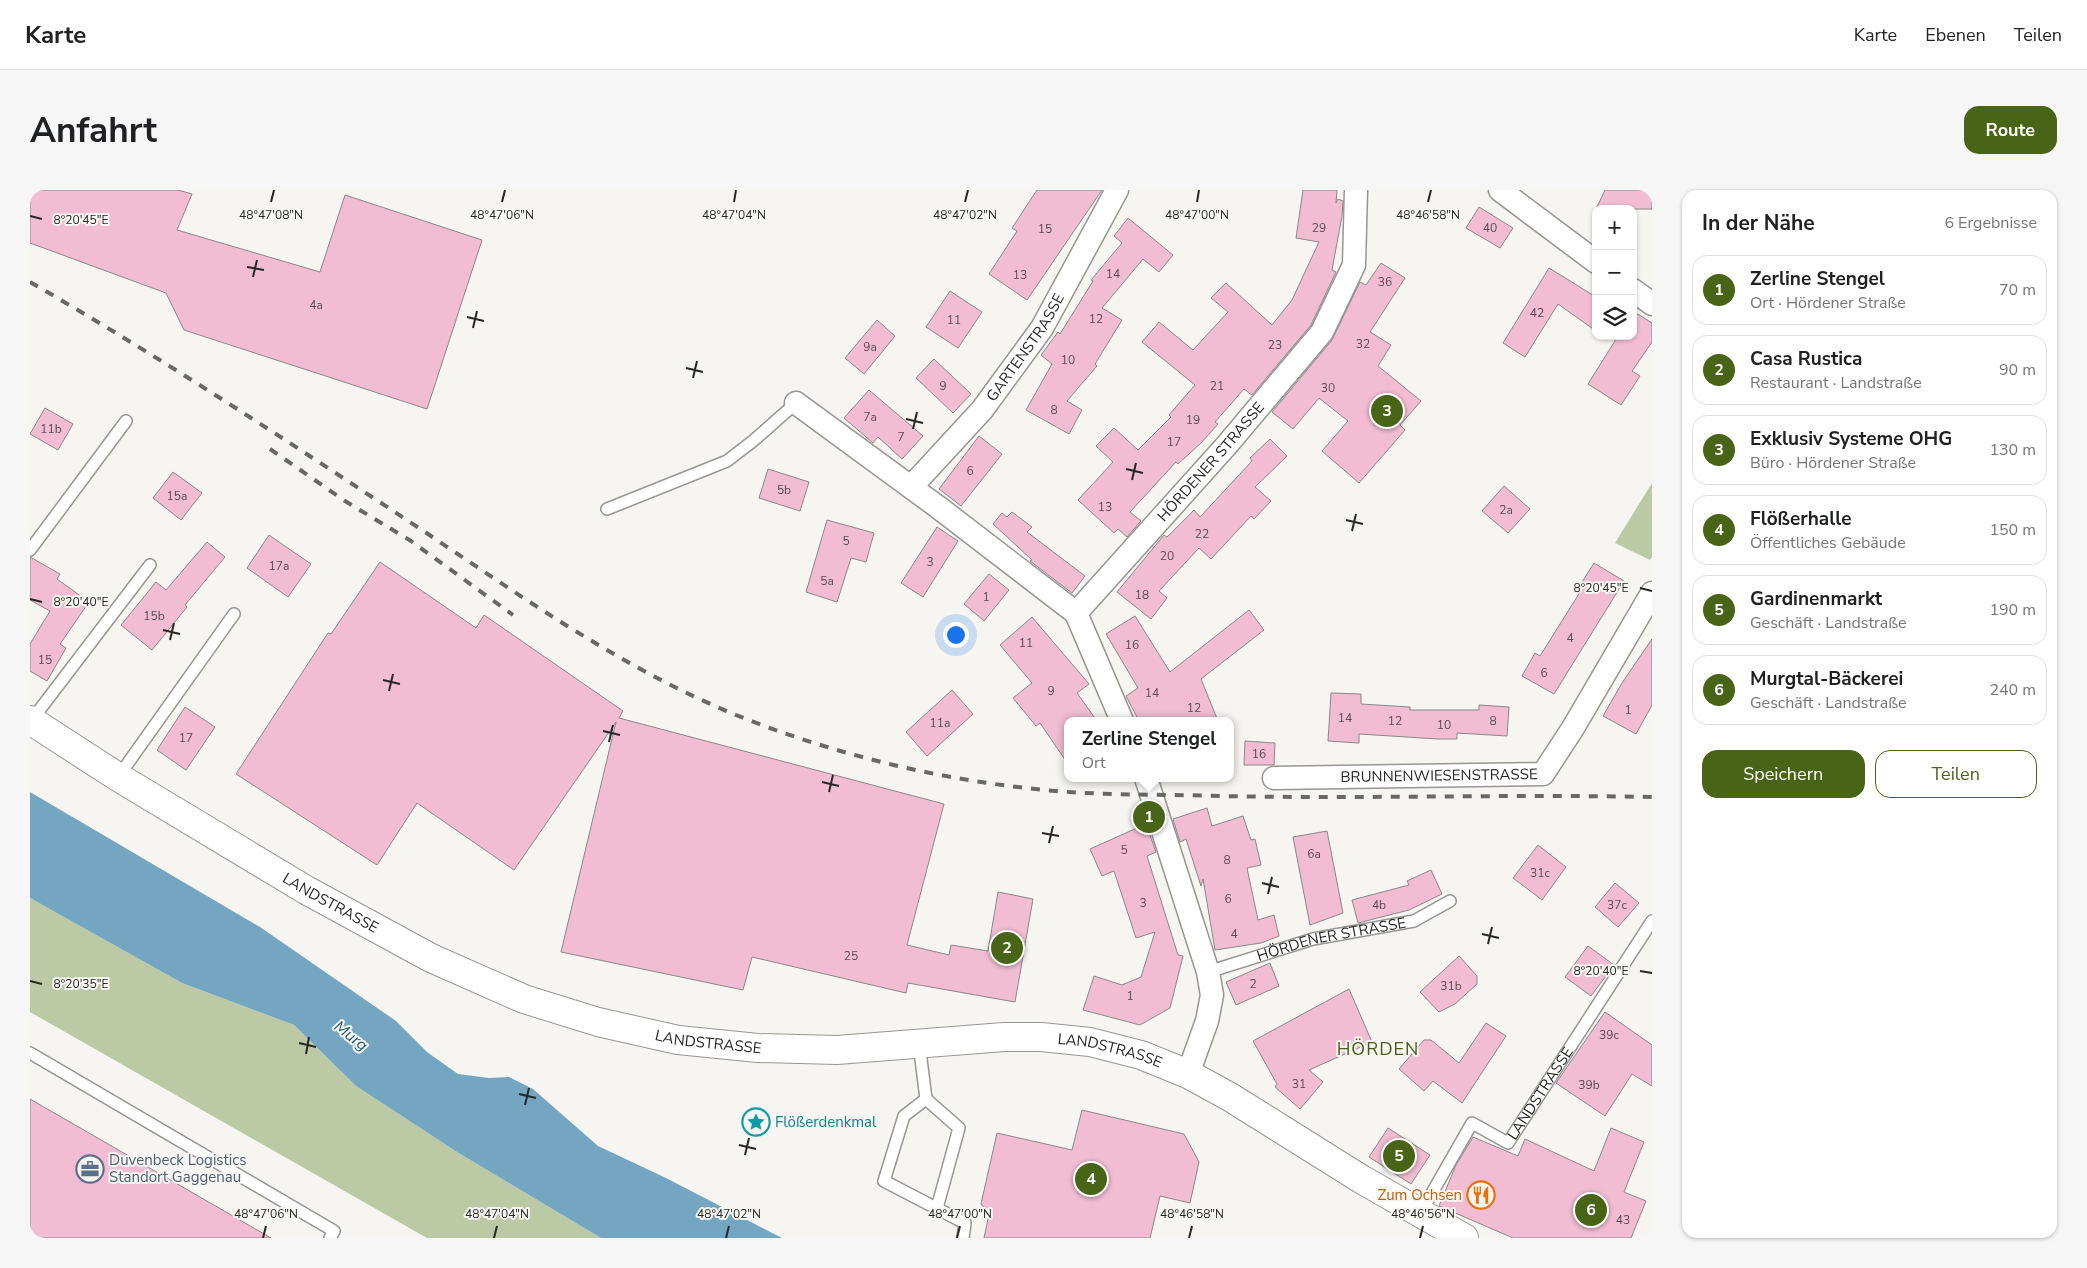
<!DOCTYPE html>
<html lang="de">
<meta charset="utf-8">
<style>
:root{--surface:#fff;--page:#f6f6f6;--text:#202124;--muted:#757577;--line:#e0e0e0;--accent:#486416}
body{margin:0;font-family:"Nunito Sans",sans-serif;background:var(--page);color:var(--text)}
.controls{position:absolute;right:15px;top:15px;display:grid;overflow:hidden;border-radius:10px;box-shadow:0 1px 4px #0004}
.controls button{width:45px;height:45px;display:grid;place-items:center;padding:0;border:0;border-bottom:1px solid var(--line);background:var(--surface);color:var(--text);font:25px sans-serif}
.you{position:absolute;left:925px;top:444px;width:18px;height:18px;margin:-12px;border:4px solid #fff;border-radius:50%;background:#1a73e8;box-shadow:0 0 0 8px #1a73e833}
.badge{display:grid;place-items:center;width:32px;height:32px;border-radius:50%;background:var(--accent);color:#fff;font-size:16px;font-weight:700}
.pin{position:absolute;translate:-50% -50%;border:2px solid #fff;box-shadow:0 1px 5px #0006}
.popup{position:absolute;left:1034px;top:527px;width:170px;height:65px;box-sizing:border-box;display:grid;place-content:center;border-radius:10px;background:var(--surface);filter:drop-shadow(0 1px 4px #0005);font-size:16px;white-space:nowrap;color:var(--muted)}
.popup b{font-size:19px;color:var(--text)}
.popup::after{content:'';position:absolute;left:50%;top:100%;margin-left:-10px;border:10px solid transparent;border-top-color:var(--surface)}
.list{margin:0;padding:0;list-style:none}
h2{display:flex;justify-content:space-between;align-items:center;height:65px;margin:0;padding:0 20px;font-size:21px}
h2 small{font-size:16px;font-weight:400;color:var(--muted)}
.list li{display:grid;grid-template-columns:32px 1fr auto;gap:15px;align-items:center;box-sizing:border-box;height:70px;margin:0 10px 10px;padding:0 10px;border:1px solid var(--line);border-radius:15px}
.list b{display:block;font-size:19px;white-space:nowrap}
.list p{margin:0;font-size:16px;white-space:nowrap;color:var(--muted)}
.list em{font-size:16px;font-style:normal;color:var(--muted)}
.actions{display:flex;gap:10px;padding:15px 20px}
.actions a{flex:1;padding:11px 0;border:1px solid var(--accent);border-radius:15px;text-align:center;font-size:18px;color:var(--accent)}
.actions .main{background:var(--accent);color:#fff}
.icon{flex:none;width:28px;height:28px;fill:none;stroke:currentColor;stroke-width:2;stroke-linecap:round;stroke-linejoin:round}
.map{position:relative;flex:none;width:1622px;height:1048px;overflow:hidden;border-radius:15px}
header{display:flex;align-items:center;gap:30px;box-sizing:border-box;height:70px;padding:0 25px;background:var(--surface);border-bottom:1px solid var(--line)}
header strong{font-size:24px}
nav{display:flex;gap:28px;margin-inline-start:auto;font-size:18px}
.intro{display:flex;align-items:center;justify-content:space-between;box-sizing:border-box;height:120px;padding:0 30px}
h1{margin:0;font-size:35px}
.button{padding:12px 22px;border-radius:15px;background:var(--accent);color:#fff;font-size:18px;font-weight:700}
main{display:flex;gap:30px;padding:0 30px}
aside{flex:1;background:var(--surface);border-radius:15px;box-shadow:0 1px 4px #0004}
.map>svg:first-child{display:block}
</style>
<header>
<strong>Karte</strong>
<nav><a>Karte</a><a>Ebenen</a><a>Teilen</a></nav>
</header>
<div class="intro"><h1>Anfahrt</h1><a class="button">Route</a></div>
<main>
<div class="map">
<svg width="1622" height="1048" viewBox="0 0 1622 1048">
<rect width="100%" height="100%" fill="#f6f5f1"/>
<path fill="#bbcaa4" d="M 1622,293 L 1622,367 L 1620,370 L 1585,353 Z
M 0,708 L 152,793 L 264,835 L 326,896 L 427,962 L 571,1048 L 397,1048 L 0,822 Z"/>
<path fill="#74a6c2" d="M 0,602 L 230,737 L 366,831 L 397,862 L 428,884 L 459,888 L 479,887 L 503,899 L 568,956 L 636,988 L 752,1048 L 571,1048 L 427,962 L 326,896 L 264,835 L 152,793 L 0,708 Z"/>
<path fill="#f2bdd3" stroke="#8a8788" d="M 0,0 L 148,0 L 162,4 L 147,40 L 290,82 L 315,5 L 452,50 L 397,219 L 154,140 L 136,103 L 0,53 Z
M 1007,0 L 1072,0 L 997,110 L 959,84 L 987,41 L 982,38 Z
M 1273,0 L 1307,0 L 1306,13 L 1308,9 L 1313,11 L 1312,26 L 1302,80 L 1306,82 L 1281,135 L 1222,205 L 1214,199 L 1185,232 L 1188,234 L 1171,253 L 1148,274 L 1146,272 L 1100,322 L 1111,331 L 1097,347 L 1088,339 L 1084,343 L 1048,310 L 1083,272 L 1066,256 L 1084,238 L 1108,260 L 1141,227 L 1139,225 L 1165,195 L 1112,152 L 1129,132 L 1163,160 L 1198,122 L 1181,108 L 1196,93 L 1242,135 L 1262,110 L 1289,52 L 1266,48 Z
M 1575,0 L 1622,0 L 1622,19 L 1566,19 Z
M 1449,17 L 1483,38 L 1470,58 L 1436,38 Z
M 1098,28 L 1143,65 L 1129,82 L 1113,69 L 1072,118 L 1092,130 L 1065,174 L 1067,176 L 1037,211 L 1052,220 L 1039,244 L 996,220 L 1022,174 L 1011,165 L 1028,142 L 1030,144 L 1063,91 L 1061,90 L 1092,53 L 1084,46 Z
M 1351,73 L 1375,88 L 1340,142 L 1361,155 L 1348,176 L 1391,211 L 1370,235 L 1375,240 L 1329,293 L 1292,261 L 1318,231 L 1289,208 L 1263,239 L 1242,222 L 1302,150 L 1330,92 L 1336,95 Z
M 1519,78 L 1566,107 L 1566,141 L 1528,114 L 1495,167 L 1473,153 Z
M 920,101 L 952,122 L 928,158 L 896,137 Z
M 1603,121 L 1622,133 L 1622,152 L 1602,181 L 1610,186 L 1591,215 L 1558,194 L 1588,146 L 1603,146 Z
M 847,130 L 865,146 L 834,184 L 815,168 Z
M 904,169 L 941,204 L 923,223 L 886,188 Z
M 839,200 L 893,246 L 872,269 L 848,247 L 843,253 L 814,228 Z
M 15,218 L 43,234 L 28,260 L 0,244 Z
M 949,246 L 972,264 L 931,316 L 909,299 Z
M 1240,249 L 1257,266 L 1225,297 L 1241,311 L 1224,329 L 1221,326 L 1181,369 L 1169,358 L 1129,401 L 1137,408 L 1121,429 L 1087,402 L 1134,345 L 1137,347 L 1164,320 L 1170,327 L 1222,271 L 1220,268 Z
M 738,279 L 779,292 L 770,321 L 729,308 Z
M 143,282 L 172,303 L 151,330 L 123,308 Z
M 1474,296 L 1500,319 L 1478,343 L 1452,321 Z
M 982,322 L 1002,337 L 997,342 L 1055,386 L 1042,403 L 1000,371 L 1002,370 L 963,334 L 972,323 L 977,327 Z
M 797,330 L 844,343 L 836,372 L 821,368 L 807,412 L 776,402 Z
M 907,337 L 928,351 L 893,407 L 871,393 Z
M 239,345 L 281,374 L 258,407 L 217,378 Z
M 177,352 L 195,367 L 155,415 L 157,417 L 122,460 L 91,435 L 126,392 L 136,400 Z
M 0,367 L 30,384 L 27,389 L 59,412 L 30,454 L 36,458 L 17,491 L 0,481 L 0,454 L 20,421 L 0,410 Z
M 350,372 L 446,438 L 454,425 L 593,521 L 589,528 L 914,614 L 877,755 L 919,765 L 921,755 L 958,761 L 968,702 L 1003,709 L 985,812 L 878,793 L 876,803 L 722,767 L 713,800 L 531,762 L 586,532 L 484,680 L 387,613 L 347,675 L 206,584 L 298,443 L 301,444 Z
M 1564,373 L 1594,391 L 1524,504 L 1492,486 L 1505,463 L 1510,466 L 1552,399 L 1549,397 Z
M 959,384 L 979,400 L 954,431 L 934,414 Z
M 1219,420 L 1234,440 L 1171,489 L 1188,531 L 1109,531 L 1096,506 L 1108,498 L 1076,444 L 1105,426 L 1140,482 Z
M 1002,427 L 1059,494 L 1047,503 L 1067,531 L 1038,531 L 1038,574 L 1010,533 L 1006,536 L 983,508 L 1002,493 L 970,455 Z
M 1622,449 L 1622,515 L 1606,544 L 1573,526 L 1592,493 Z
M 922,500 L 943,524 L 897,566 L 876,542 Z
M 1301,503 L 1331,504 L 1331,514 L 1380,517 L 1380,520 L 1449,520 L 1449,515 L 1479,517 L 1477,546 L 1427,543 L 1427,549 L 1408,549 L 1329,544 L 1329,553 L 1298,551 Z
M 155,517 L 185,537 L 156,580 L 127,560 Z
M 1215,551 L 1245,553 L 1244,575 L 1214,575 Z
M 1177,618 L 1182,636 L 1213,626 L 1221,650 L 1225,649 L 1231,675 L 1217,678 L 1228,730 L 1244,725 L 1249,746 L 1231,753 L 1185,760 L 1173,689 L 1171,696 L 1156,649 L 1150,652 L 1143,629 Z
M 1116,634 L 1126,662 L 1117,666 L 1148,765 L 1153,766 L 1140,818 L 1110,835 L 1053,820 L 1064,786 L 1092,795 L 1111,787 L 1125,742 L 1106,748 L 1084,681 L 1072,686 L 1060,659 Z
M 1297,641 L 1313,723 L 1280,735 L 1263,647 Z
M 1508,655 L 1536,677 L 1512,710 L 1483,688 Z
M 1401,680 L 1412,704 L 1379,720 L 1328,733 L 1322,710 L 1379,695 L 1377,691 Z
M 1585,693 L 1609,713 L 1588,737 L 1565,717 Z
M 1558,756 L 1584,775 L 1561,806 L 1535,787 Z
M 1429,766 L 1447,786 L 1447,794 L 1425,814 L 1409,822 L 1390,802 Z
M 1240,773 L 1249,796 L 1206,815 L 1196,792 Z
M 1319,799 L 1342,852 L 1279,880 L 1293,892 L 1270,919 L 1245,897 L 1247,894 L 1223,851 Z
M 1575,822 L 1622,855 L 1622,896 L 1602,884 L 1575,926 L 1526,893 Z
M 1456,833 L 1476,846 L 1432,913 L 1403,891 L 1394,901 L 1369,879 L 1394,850 L 1401,850 L 1429,873 Z
M 0,909 L 241,1048 L 0,1048 Z
M 1052,920 L 1154,944 L 1169,972 L 1160,1013 L 1130,1006 L 1120,1048 L 954,1048 L 959,1024 L 951,1014 L 967,943 L 1042,960 Z
M 1358,938 L 1400,965 L 1381,994 L 1339,967 Z
M 1581,938 L 1614,952 L 1594,1002 L 1616,1011 L 1601,1048 L 1483,1048 L 1409,1016 L 1426,975 L 1443,947 L 1488,966 L 1495,949 L 1564,981 Z"/>
<g fill="none" stroke-linecap="round" stroke-linejoin="round">
<g stroke="#979693" stroke-width="14">
<g id="service">
<path d="M 577,319 L 697,271 L 723,251 L 766,213"/>
<path d="M 0,360 L 96,231"/>
<path d="M 1,531 L 120,375"/>
<path d="M 88,587 L 204,424"/>
<path id="s1" d="M 1178,782 L 1283,749 L 1384,731 L 1420,711"/>
<path d="M 889,853 L 896,909 L 874,926 L 854,991 L 935,1033 L 933,1048"/>
<path d="M 0,863 L 304,1041 L 300,1048"/>
<path d="M 896,909 L 929,938 L 907,1018"/>
<path id="s2" d="M 1390,1024 L 1442,933 L 1478,953 L 1622,731"/>
</g>
</g>
<g stroke="#979693" stroke-width="25">
<g id="minor">
<path d="M 1470,0 L 1566,72"/>
<path d="M 1603,100 L 1622,114"/>
<path d="M 766,213 L 908,317 L 1046,423"/>
<path id="s3" d="M 881,297 L 952,220 L 1012,138 L 1087,0"/>
<path id="s4" d="M 1092,531 L 1046,423 L 1196,256 L 1292,142 L 1324,75 L 1326,0"/>
<path d="M 1116,588 L 1178,782 L 1182,805 L 1177,831 L 1158,884"/>
<path id="s5" d="M 1244,588 L 1513,584 L 1543,538 L 1622,403"/>
</g>
</g>
<g stroke="#979693" stroke-width="30">
<g id="tertiary">
<path id="s6" d="M 0,530 L 88,587 L 276,700 L 401,768 L 494,809 L 568,832 L 648,850 L 728,858 L 807,860 L 974,847 L 1011,847 L 1060,852 L 1111,865 L 1158,884 L 1200,907 L 1331,989 L 1434,1048"/>
</g>
</g>
<use href="#service" stroke="#fff" stroke-width="11"/>
<use href="#minor" stroke="#fff" stroke-width="22"/>
<use href="#tertiary" stroke="#fff" stroke-width="28"/>
<path stroke="#686866" stroke-width="4" stroke-dasharray="9 9" stroke-linecap="butt" d="M 0,92 C 135,170 265,256 395,342 C 495,409 594,479 706,525 C 798,562 897,587 996,598 C 1060,606 1125,604 1190,606 C 1334,609 1478,604 1622,607
M 240,259 L 315,311 L 381,351 L 483,425"/>
</g>
<path fill="none" stroke="#272726" stroke-width="2" d="M 241,12 L 244,0M 472,12 L 475,0M 704,12 L 706,0M 935,12 L 938,0M 1167,12 L 1169,0M 1398,12 L 1401,0M 0,26 L 12,29M 217,77 L 234,80M 223,87 L 227,70M 437,127 L 454,131M 443,138 L 447,121M 656,178 L 673,182M 663,188 L 667,171M 876,229 L 893,233M 883,239 L 887,222M 1096,279 L 1113,283M 1102,290 L 1106,273M 1316,330 L 1333,334M 1322,341 L 1326,324M 1610,398 L 1622,401M 0,409 L 12,412M 133,440 L 150,444M 140,450 L 144,433M 353,490 L 370,494M 359,501 L 363,484M 573,541 L 590,545M 579,552 L 583,535M 792,592 L 809,596M 799,602 L 803,585M 1012,643 L 1029,646M 1019,653 L 1023,636M 1232,693 L 1249,697M 1238,704 L 1242,687M 1452,744 L 1469,748M 1458,754 L 1462,737M 1610,781 L 1622,783M 0,791 L 12,794M 269,853 L 286,857M 276,864 L 279,847M 489,904 L 506,908M 495,915 L 499,898M 709,955 L 726,959M 715,965 L 719,948M 233,1048 L 236,1036M 464,1048 L 467,1036M 696,1048 L 699,1036M 927,1048 L 930,1036M 1159,1048 L 1162,1036M 1390,1048 L 1393,1036"/>
<defs>
<g id="sight-ring" transform="scale(1.4375)"><circle r="9.5" fill="#f6f5f1" stroke="#0f9aa8" stroke-width="1.5"/><path d="M0-6L1.8-2.2L6-1.7L2.9 1.2L3.7 5.4L0 3.3L-3.7 5.4L-2.9 1.2L-6-1.7L-1.8-2.2Z" fill="#0f9aa8"/></g>
<g id="office-ring" transform="scale(1.4375)"><circle r="9.5" fill="#f6f5f1" stroke="#5c6f8a" stroke-width="1.5"/><path d="M-6-3h4V-5.5h4V-3h4V5H-6ZM-1-4.5V-3h2v-1.5ZM-6 0V1H6V0Z" fill="#5c6f8a"/></g>
<g id="restaurant-ring" transform="scale(1.4375)"><circle r="9.5" fill="#f6f5f1" stroke="#e8710a" stroke-width="1.5"/><path d="M-5-6h1v4h1v-4h1v4h1v-4h1v5L-1.5 .5V6h-2V.5L-5-1ZM5-6V6H3V1.5H1.5Q1.5-4 5-6Z" fill="#e8710a"/></g>
</defs>
<g fill-rule="evenodd">
<use href="#sight-ring" x="726" y="932"/>
<use href="#office-ring" x="60" y="979"/>
<use href="#restaurant-ring" x="1451" y="1005"/>
</g>
<g text-anchor="middle" dominant-baseline="central" stroke-width="4" stroke-linejoin="round" paint-order="stroke">
<g font-size="12" fill="#5a4c51">
<text x="1289" y="38">29</text>
<text x="1460" y="38">40</text>
<text x="1015" y="39">15</text>
<text x="1083" y="84">14</text>
<text x="990" y="85">13</text>
<text x="1355" y="92">36</text>
<text x="286" y="115">4a</text>
<text x="1507" y="123">42</text>
<text x="1066" y="129">12</text>
<text x="924" y="130">11</text>
<text x="1333" y="154">32</text>
<text x="1245" y="155">23</text>
<text x="840" y="157">9a</text>
<text x="1038" y="170">10</text>
<text x="913" y="196">9</text>
<text x="1187" y="196">21</text>
<text x="1298" y="198">30</text>
<text x="1024" y="220">8</text>
<text x="840" y="227">7a</text>
<text x="1163" y="230">19</text>
<text x="21" y="239">11b</text>
<text x="871" y="247">7</text>
<text x="1144" y="252">17</text>
<text x="940" y="281">6</text>
<text x="754" y="300">5b</text>
<text x="147" y="306">15a</text>
<text x="1075" y="317">13</text>
<text x="1476" y="320">2a</text>
<text x="1172" y="344">22</text>
<text x="816" y="351">5</text>
<text x="1137" y="366">20</text>
<text x="900" y="372">3</text>
<text x="249" y="376">17a</text>
<text x="797" y="391">5a</text>
<text x="1112" y="405">18</text>
<text x="956" y="407">1</text>
<text x="124" y="426">15b</text>
<text x="1540" y="448">4</text>
<text x="996" y="453">11</text>
<text x="1102" y="455">16</text>
<text x="15" y="470">15</text>
<text x="1514" y="483">6</text>
<text x="1021" y="501">9</text>
<text x="1122" y="503">14</text>
<text x="1164" y="518">12</text>
<text x="1598" y="520">1</text>
<text x="1315" y="528">14</text>
<text x="1365" y="531">12</text>
<text x="1463" y="531">8</text>
<text x="910" y="533">11a</text>
<text x="1414" y="535">10</text>
<text x="156" y="548">17</text>
<text x="1229" y="564">16</text>
<text x="1094" y="660">5</text>
<text x="1284" y="664">6a</text>
<text x="1197" y="670">8</text>
<text x="1510" y="683">31c</text>
<text x="1198" y="709">6</text>
<text x="1113" y="713">3</text>
<text x="1349" y="715">4b</text>
<text x="1587" y="715">37c</text>
<text x="1204" y="744">4</text>
<text x="821" y="766">25</text>
<text x="1223" y="794">2</text>
<text x="1421" y="796">31b</text>
<text x="1100" y="806">1</text>
<text x="1579" y="845">39c</text>
<text x="1269" y="894">31</text>
<text x="1559" y="895">39b</text>
<text x="1593" y="1030">43</text>
</g>
<g font-size="15" fill="#272726" stroke="#f6f5f1">
<text stroke="none"><textPath href="#s3" startOffset="181">GARTENSTRASSE</textPath></text>
<text stroke="none"><textPath href="#s4" startOffset="320">HÖRDENER STRASSE</textPath></text>
<text stroke="none"><textPath href="#s5" startOffset="165">BRUNNENWIESENSTRASSE</textPath></text>
<text stroke="none"><textPath href="#s6" startOffset="352">LANDSTRASSE</textPath></text>
<text stroke="none"><textPath href="#s1" startOffset="128">HÖRDENER STRASSE</textPath></text>
<text stroke="none"><textPath href="#s6" startOffset="758">LANDSTRASSE</textPath></text>
<text stroke="none"><textPath href="#s6" startOffset="1162">LANDSTRASSE</textPath></text>
<text stroke="none"><textPath href="#s2" startOffset="205">LANDSTRASSE</textPath></text>
</g>
<g font-size="15" fill="#0d838f" stroke="#f6f5f1" text-anchor="start">
<text x="745" y="932">Flößerdenkmal</text>
</g>
<g font-size="15" fill="#4e5e75" stroke="#f6f5f1" text-anchor="start">
<text x="79" y="970">Duvenbeck Logistics<tspan x="79" dy="17">Standort Gaggenau</tspan></text>
</g>
<g font-size="15" fill="#c56008" stroke="#f6f5f1" text-anchor="end">
<text x="1432" y="1005">Zum Ochsen</text>
</g>
<g font-size="16" font-style="italic" fill="#1f5d7a" stroke="#f6f5f1">
<text transform="translate(321 846) rotate(38)">Murg</text>
</g>
<g font-size="18" letter-spacing="1" fill="#455e19" stroke="#f6f5f1">
<text x="1348" y="859">HÖRDEN</text>
</g>
</g>
<g font-size="12" text-anchor="middle" fill="#272726" stroke="#f6f5f1" stroke-width="4" stroke-linejoin="round" paint-order="stroke">
<text x="241" y="29">48°47'08"N</text>
<text x="472" y="29">48°47'06"N</text>
<text x="704" y="29">48°47'04"N</text>
<text x="935" y="29">48°47'02"N</text>
<text x="1167" y="29">48°47'00"N</text>
<text x="1398" y="29">48°46'58"N</text>
<text x="51" y="34">8°20'45"E</text>
<text x="1571" y="402">8°20'45"E</text>
<text x="51" y="416">8°20'40"E</text>
<text x="1571" y="785">8°20'40"E</text>
<text x="51" y="798">8°20'35"E</text>
<text x="236" y="1028">48°47'06"N</text>
<text x="467" y="1028">48°47'04"N</text>
<text x="699" y="1028">48°47'02"N</text>
<text x="930" y="1028">48°47'00"N</text>
<text x="1162" y="1028">48°46'58"N</text>
<text x="1393" y="1028">48°46'56"N</text>
</g>
</svg>
<div class="controls">
<button>+</button>
<button>−</button>
<button><svg class="icon" aria-label="layers" viewBox="0 0 24 24"><path d="M12 4l9 5-9 5-9-5zM3 14l9 5 9-5"/></svg></button>
</div>
<div class="you"></div>
<div class="pin badge" style="left:1119px;top:627px">1</div>
<div class="popup"><b>Zerline Stengel</b>Ort</div>
<div class="pin badge" style="left:977px;top:758px">2</div>
<div class="pin badge" style="left:1357px;top:221px">3</div>
<div class="pin badge" style="left:1061px;top:989px">4</div>
<div class="pin badge" style="left:1369px;top:966px">5</div>
<div class="pin badge" style="left:1561px;top:1020px">6</div>
</div>
<aside>
<h2>In der Nähe<small>6 Ergebnisse</small></h2>
<ul class="list">
<li><span class="badge">1</span><div><b>Zerline Stengel</b><p>Ort · Hördener Straße</p></div><em>70 m</em></li>
<li><span class="badge">2</span><div><b>Casa Rustica</b><p>Restaurant · Landstraße</p></div><em>90 m</em></li>
<li><span class="badge">3</span><div><b>Exklusiv Systeme OHG</b><p>Büro · Hördener Straße</p></div><em>130 m</em></li>
<li><span class="badge">4</span><div><b>Flößerhalle</b><p>Öffentliches Gebäude</p></div><em>150 m</em></li>
<li><span class="badge">5</span><div><b>Gardinenmarkt</b><p>Geschäft · Landstraße</p></div><em>190 m</em></li>
<li><span class="badge">6</span><div><b>Murgtal-Bäckerei</b><p>Geschäft · Landstraße</p></div><em>240 m</em></li>
</ul>
<div class="actions"><a class="main">Speichern</a><a>Teilen</a></div>
</aside>
</main>
